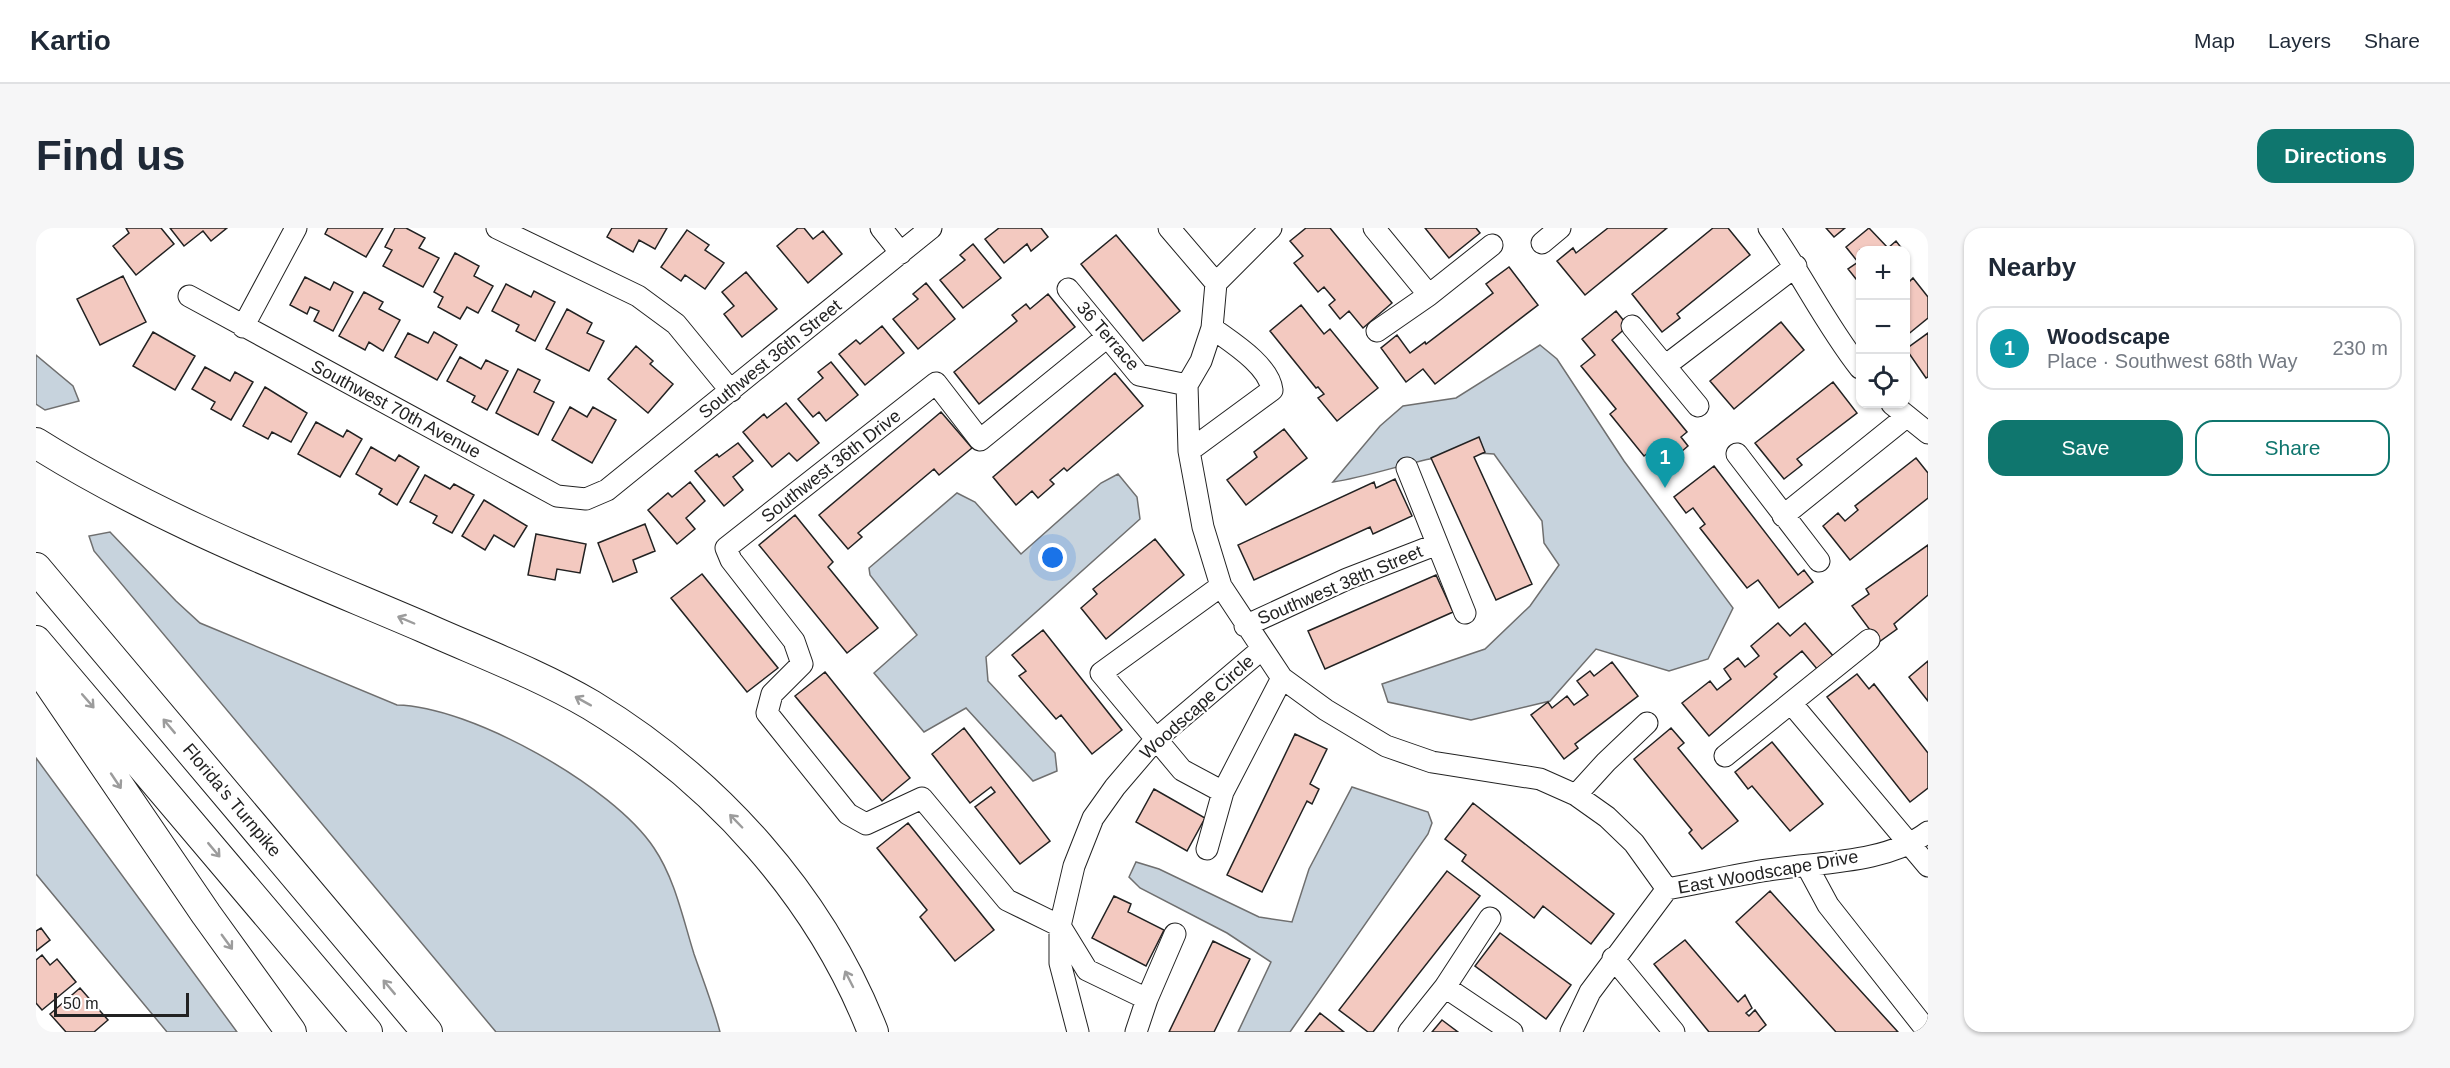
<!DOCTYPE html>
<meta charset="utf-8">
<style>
:root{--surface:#fff;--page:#f6f6f7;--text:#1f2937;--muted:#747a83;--line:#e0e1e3;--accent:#0f766e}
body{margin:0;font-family:Helvetica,sans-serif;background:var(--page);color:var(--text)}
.controls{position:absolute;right:18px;top:18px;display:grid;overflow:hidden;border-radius:12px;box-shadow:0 2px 4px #0004}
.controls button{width:54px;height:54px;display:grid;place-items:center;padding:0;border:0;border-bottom:2px solid var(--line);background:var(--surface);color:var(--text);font:30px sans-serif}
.scale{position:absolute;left:18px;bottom:15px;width:135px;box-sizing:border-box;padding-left:6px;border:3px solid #222;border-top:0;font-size:16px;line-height:21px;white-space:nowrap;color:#222;-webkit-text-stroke:4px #fff;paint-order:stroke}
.you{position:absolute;left:1017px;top:330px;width:21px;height:21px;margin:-15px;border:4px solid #fff;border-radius:50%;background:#1a73e8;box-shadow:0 0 0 9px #1a73e833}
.badge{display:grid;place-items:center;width:39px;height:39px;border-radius:50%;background:var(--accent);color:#fff;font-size:20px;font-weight:700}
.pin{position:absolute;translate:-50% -50px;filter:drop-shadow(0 2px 3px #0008)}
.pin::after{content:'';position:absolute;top:32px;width:21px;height:18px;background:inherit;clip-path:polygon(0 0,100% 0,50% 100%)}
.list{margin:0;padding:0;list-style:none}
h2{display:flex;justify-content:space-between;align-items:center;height:78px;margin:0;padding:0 24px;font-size:26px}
h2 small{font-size:20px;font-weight:400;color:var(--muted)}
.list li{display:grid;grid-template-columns:39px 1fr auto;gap:18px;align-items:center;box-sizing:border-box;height:84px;margin:0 12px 12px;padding:0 12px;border:2px solid var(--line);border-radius:18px}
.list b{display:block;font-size:22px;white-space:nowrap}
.list p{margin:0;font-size:20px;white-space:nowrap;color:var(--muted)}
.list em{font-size:20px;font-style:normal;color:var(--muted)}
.actions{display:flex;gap:12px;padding:18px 24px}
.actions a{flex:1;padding:14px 0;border:2px solid var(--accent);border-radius:18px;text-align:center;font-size:21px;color:var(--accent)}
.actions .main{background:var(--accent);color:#fff}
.icon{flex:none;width:33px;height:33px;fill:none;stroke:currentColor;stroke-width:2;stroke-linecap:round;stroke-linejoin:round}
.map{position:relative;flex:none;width:1892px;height:804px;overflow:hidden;border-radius:18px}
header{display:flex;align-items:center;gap:36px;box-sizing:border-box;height:84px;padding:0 30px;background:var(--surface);border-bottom:2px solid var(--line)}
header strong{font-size:28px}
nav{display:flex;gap:33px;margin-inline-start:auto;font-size:21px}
.intro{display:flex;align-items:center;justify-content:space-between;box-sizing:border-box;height:144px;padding:0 36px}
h1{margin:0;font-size:42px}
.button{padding:15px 27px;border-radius:18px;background:var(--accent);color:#fff;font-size:21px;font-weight:700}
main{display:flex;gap:36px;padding:0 36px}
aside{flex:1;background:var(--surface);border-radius:18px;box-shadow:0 2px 4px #0004}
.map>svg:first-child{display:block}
</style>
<header>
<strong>Kartio</strong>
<nav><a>Map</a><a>Layers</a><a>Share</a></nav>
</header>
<div class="intro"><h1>Find us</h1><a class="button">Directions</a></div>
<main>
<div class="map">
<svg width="1892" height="804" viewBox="0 0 1892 804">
<rect width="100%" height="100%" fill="#fff"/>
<path fill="#c7d3dd" stroke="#6f6f6f" stroke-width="1.5" d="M 1504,117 L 1521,131 L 1588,233 L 1697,380 L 1672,431 L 1633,443 L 1560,421 L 1514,473 L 1435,492 L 1352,474 L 1346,456 L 1449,421 L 1494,378 L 1523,337 L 1508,315 L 1506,293 L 1458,226 C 1403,220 1351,246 1297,254 L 1344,198 L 1367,178 L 1420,170 Z
M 0,127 L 37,158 L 43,173 L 9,182 L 0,176 Z
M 1082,246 L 1101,269 L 1104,291 L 950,429 L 952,453 L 1019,525 L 1021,543 L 997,553 L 930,480 L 888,504 L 838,445 L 881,407 L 834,347 L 833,340 L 921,265 L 939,274 L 985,326 L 1065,255 Z
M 74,304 L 140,373 L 164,395 L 361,477 C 434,478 577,558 618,620 C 639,651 647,691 658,726 C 667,752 677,777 684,804 L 460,804 L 58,323 L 53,308 Z
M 0,530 L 201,804 L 131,804 L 0,646 Z
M 1316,559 L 1392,584 L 1396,595 L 1392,606 L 1254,804 L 1202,804 L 1235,734 L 1191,705 L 1104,660 L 1093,649 L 1100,634 L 1123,641 L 1223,689 L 1256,694 L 1273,641 Z"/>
<path fill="#f3c9c0" stroke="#222" stroke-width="1.5" d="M 90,0 L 125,0 L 138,16 L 100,47 L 77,18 L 93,5 Z
M 134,0 L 191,0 L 175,13 L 167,3 L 148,18 Z
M 292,0 L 347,0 L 330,29 L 289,6 Z
M 359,0 L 370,0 L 389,10 L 383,20 L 403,30 L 387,59 L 347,38 L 356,22 L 349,19 Z
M 576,0 L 631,0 L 619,21 L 603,12 L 597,24 L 571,9 Z
M 762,0 L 768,0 L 777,11 L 787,3 L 806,26 L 772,55 L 741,18 Z
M 963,0 L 1005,0 L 1012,9 L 995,23 L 991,16 L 968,35 L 949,11 Z
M 1270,0 L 1294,0 L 1356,75 L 1327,100 L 1313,83 L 1304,91 L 1293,77 L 1299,72 L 1288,59 L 1282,64 L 1258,35 L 1267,28 L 1254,13 Z
M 1389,0 L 1440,0 L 1444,5 L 1413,30 Z
M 1572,0 L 1631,0 L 1549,67 L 1521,33 L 1537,20 L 1540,25 Z
M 1677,0 L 1692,0 L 1714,27 L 1641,86 L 1644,90 L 1626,104 L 1596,66 Z
M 1790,0 L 1809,0 L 1798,9 Z
M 1833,0 L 1852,20 L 1860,13 L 1867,22 L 1824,22 L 1824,56 L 1812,41 L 1822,34 L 1810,19 Z
M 651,2 L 673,17 L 669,22 L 688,35 L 669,61 L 649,47 L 645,53 L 625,39 Z
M 1080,7 L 1144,83 L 1107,113 L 1045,36 Z
M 937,16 L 965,50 L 927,80 L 904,52 L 929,32 L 924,27 Z
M 419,25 L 443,38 L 438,48 L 457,58 L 442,85 L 431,79 L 424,91 L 402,79 L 407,69 L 398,64 Z
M 1473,39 L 1502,77 L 1399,156 L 1387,141 L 1370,154 L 1345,120 L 1361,107 L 1374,125 L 1389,114 L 1390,116 L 1457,65 L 1450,56 Z
M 710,44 L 741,81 L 706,109 L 688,86 L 698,78 L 686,64 Z
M 87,48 L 110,94 L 64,117 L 41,71 Z
M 269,49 L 294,62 L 298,54 L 317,64 L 297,103 L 278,93 L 283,83 L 274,79 L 271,86 L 254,77 Z
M 1877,50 L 1892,69 L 1892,90 L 1870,108 L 1870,57 Z
M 890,55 L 919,91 L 882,121 L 857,91 L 882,71 L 877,66 Z
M 470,56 L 495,69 L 498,63 L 519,74 L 499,113 L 480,103 L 483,97 L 456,83 Z
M 328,64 L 347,74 L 343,81 L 364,92 L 347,123 L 333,114 L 329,122 L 303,108 Z
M 1012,66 L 1039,99 L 943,176 L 918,144 L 981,93 L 976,87 L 990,76 L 994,81 Z
M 1265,77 L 1288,106 L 1294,101 L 1342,160 L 1301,193 L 1282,170 L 1288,166 L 1282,159 L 1280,160 L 1234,103 Z
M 531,81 L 556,95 L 551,105 L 568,113 L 553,143 L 510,121 Z
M 1580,83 L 1592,98 L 1576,112 L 1651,204 L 1645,209 L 1652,218 L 1630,237 L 1617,221 L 1608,228 L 1574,186 L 1580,181 L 1545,138 L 1559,127 L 1546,111 Z
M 1745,94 L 1768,122 L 1698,181 L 1674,153 Z
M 846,98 L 868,125 L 829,157 L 803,126 L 820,112 L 824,116 Z
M 117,104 L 159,128 L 139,162 L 97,138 Z
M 398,104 L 421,117 L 401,152 L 359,129 L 372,105 L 392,115 Z
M 1892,105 L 1892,149 L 1890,150 L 1870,121 Z
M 600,118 L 617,133 L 614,136 L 637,156 L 612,185 L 572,151 Z
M 424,129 L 445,141 L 450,132 L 472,143 L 451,182 L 436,174 L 439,168 L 411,153 Z
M 795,134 L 822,167 L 790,193 L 783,184 L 777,189 L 762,171 L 787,150 L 782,144 Z
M 169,139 L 194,153 L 199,144 L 217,154 L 195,192 L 175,181 L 179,174 L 156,161 Z
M 482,141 L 504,152 L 498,164 L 518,174 L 502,207 L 460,185 Z
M 1079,145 L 1107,178 L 1031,243 L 1028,240 L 1014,252 L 1018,256 L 1002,270 L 996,263 L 980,277 L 957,249 Z
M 1797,154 L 1821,185 L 1761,231 L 1766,237 L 1748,251 L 1719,215 Z
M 229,159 L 271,185 L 255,214 L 236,204 L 232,211 L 207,198 Z
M 750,175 L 783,215 L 761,233 L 753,225 L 736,239 L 707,204 L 728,186 L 731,190 Z
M 534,179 L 551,189 L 557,179 L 580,192 L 556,235 L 516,212 Z
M 905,184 L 936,220 L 903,247 L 898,241 L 822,305 L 826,309 L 812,321 L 783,287 Z
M 280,194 L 307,209 L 311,202 L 326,211 L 304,249 L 262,226 Z
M 1248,201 L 1271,230 L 1210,277 L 1191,252 L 1221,229 L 1218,224 Z
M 1443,209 L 1449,224 L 1438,229 L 1496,356 L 1460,372 L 1395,230 Z
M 702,215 L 717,233 L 697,249 L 707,262 L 688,278 L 659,243 L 681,226 L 683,229 Z
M 335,219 L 359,233 L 363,227 L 383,239 L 361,277 L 343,266 L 346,261 L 320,246 Z
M 1880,230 L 1892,245 L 1892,270 L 1814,332 L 1787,298 L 1802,285 L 1809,293 L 1822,282 L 1819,278 Z
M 1678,238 L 1762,347 L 1768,342 L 1777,354 L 1743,380 L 1722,352 L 1711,360 L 1664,300 L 1669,296 L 1657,280 L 1650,285 L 1638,269 Z
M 389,247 L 414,261 L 418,256 L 438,267 L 416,305 L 397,295 L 401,288 L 374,274 Z
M 1359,251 L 1376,288 L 1337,306 L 1334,299 L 1218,352 L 1202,317 L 1338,254 L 1340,260 Z
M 654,254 L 669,273 L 650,290 L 659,301 L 641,316 L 612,282 L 632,265 L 636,269 Z
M 448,272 L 491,298 L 478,319 L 458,307 L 449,322 L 426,308 Z
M 759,287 L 797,334 L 792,339 L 842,400 L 811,425 L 723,317 Z
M 609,296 L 619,323 L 597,332 L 601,344 L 577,354 L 562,315 Z
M 500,306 L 550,316 L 544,345 L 521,341 L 519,352 L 492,347 Z
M 1119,311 L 1148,347 L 1070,411 L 1045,380 L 1061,366 L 1057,361 Z
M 1892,317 L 1892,367 L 1858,396 L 1861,401 L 1843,414 L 1816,378 L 1833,366 L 1830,361 Z
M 666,346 L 742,440 L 711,464 L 635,370 Z
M 1400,347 L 1417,384 L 1289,441 L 1272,403 Z
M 1742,395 L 1754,408 L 1769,395 L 1798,429 L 1782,442 L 1766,423 L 1738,446 L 1741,449 L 1673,508 L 1646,475 L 1674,453 L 1681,462 L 1695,451 L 1688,441 L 1702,430 L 1709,439 L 1723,428 L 1715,418 Z
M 1007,402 L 1086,502 L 1056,526 L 1025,487 L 1020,491 L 983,448 L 990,443 L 976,427 Z
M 1892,433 L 1892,473 L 1873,449 Z
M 1576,434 L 1602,468 L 1539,516 L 1542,520 L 1528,531 L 1495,487 L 1512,474 L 1516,480 L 1531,468 L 1538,477 L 1552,467 L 1541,453 L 1554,443 L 1558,448 Z
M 789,444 L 874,550 L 846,573 L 759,468 Z
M 1821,446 L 1833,461 L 1838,456 L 1892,525 L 1892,560 L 1874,574 L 1791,469 Z
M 928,500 L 1014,613 L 984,636 L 939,579 L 959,564 L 955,559 L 934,575 L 896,526 Z
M 1635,500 L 1648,515 L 1642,520 L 1702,593 L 1666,621 L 1653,605 L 1656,602 L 1598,531 Z
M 1259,506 L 1291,521 L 1274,556 L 1283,561 L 1276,576 L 1271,573 L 1226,664 L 1191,647 Z
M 1736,514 L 1787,576 L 1754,603 L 1716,558 L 1712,561 L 1699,544 Z
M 1118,561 L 1169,590 L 1151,623 L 1100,594 Z
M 1437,575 L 1578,686 L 1555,716 L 1507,678 L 1498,690 L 1426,633 L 1430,627 L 1409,611 Z
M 872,595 L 958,702 L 919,733 L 884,689 L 891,682 L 841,620 Z
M 1411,643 L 1444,668 L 1337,804 L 1332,804 L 1303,782 Z
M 1734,663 L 1742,672 L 1862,804 L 1800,804 L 1700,694 Z
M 1078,668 L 1095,676 L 1092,684 L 1128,702 L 1110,738 L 1056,710 Z
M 5,700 L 14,712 L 0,723 L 0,703 Z
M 1464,705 L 1535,757 L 1510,791 L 1439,738 Z
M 1649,712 L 1702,774 L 1709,767 L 1716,780 L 1710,785 L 1713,788 L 1719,782 L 1730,797 L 1722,804 L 1673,804 L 1618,736 Z
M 1177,713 L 1214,731 L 1178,804 L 1133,804 Z
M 6,727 L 14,737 L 21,731 L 40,754 L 6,782 L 0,775 L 0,732 Z
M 44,760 L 72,792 L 58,804 L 30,804 L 14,786 Z
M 1284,785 L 1308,804 L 1269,804 Z
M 1406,792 L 1422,804 L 1396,804 Z"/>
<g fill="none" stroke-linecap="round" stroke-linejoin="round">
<g stroke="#222" stroke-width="23">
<path id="minor" d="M 461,0 L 602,68 L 640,96 L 695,163
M 845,0 L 865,25
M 1133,0 L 1180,55
M 1338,0 L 1393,67
M 1733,0 C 1765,45 1790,97 1824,140
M 1506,15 L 1524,0
M 1180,55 L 1176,100 L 1165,133 L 1151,157 L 1153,223 L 1167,299 L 1185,358 L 1246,450 L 1290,482 L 1350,518 L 1396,534 L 1504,551 L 1540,567 L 1571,589 L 1598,615 L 1631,661
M 1180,55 L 1235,0
M 1032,61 L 1103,147 L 1151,157
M 153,68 L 521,268 L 550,271 L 571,262 L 895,0
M 1596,98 L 1662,178
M 207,99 L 260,0
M 1341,103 L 1393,67 L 1456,17
M 1071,109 L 944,212 L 900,155 L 690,320 L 695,332 L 758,413 L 766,436 L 736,466 L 731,485 L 812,586 L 830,596 L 886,570 L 971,672 L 1024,698 L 1051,742 L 1111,771
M 1629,138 L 1760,38
M 1856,176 L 1892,205
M 1153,223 L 1236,162 C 1233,137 1195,114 1176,100
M 1701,226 L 1783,333
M 1371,240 L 1429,385
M 1747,288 L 1870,189
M 1185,358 L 1065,445 L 1146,542 L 1187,564
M 1209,398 L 1311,351 L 1399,317
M 1755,475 L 1892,638
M 1689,528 L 1833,412
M 1540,567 L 1570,534 L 1611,495
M 1171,621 L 1187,564 L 1246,450
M 1771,638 L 1792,677 L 1892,804
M 1577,730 L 1638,804
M 1409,759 L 1476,804
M 1042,804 L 1024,735 L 1024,698 L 1038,638 L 1057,590 L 1079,559 L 1120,511 L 1226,421
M 1100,804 L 1111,771 L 1139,706
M 1373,804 L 1409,759 L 1454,690
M 1535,804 L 1554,764 L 1631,661 C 1665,655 1698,647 1732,642 C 1782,634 1850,636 1892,604"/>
</g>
<g stroke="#222" stroke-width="32">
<path id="highway" d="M 0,215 C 121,291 256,343 387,399 C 443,424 502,446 555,477 C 679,552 784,668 837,804
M 0,340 L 391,804
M 0,413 L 331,804
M 8,448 L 170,686 L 255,804"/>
</g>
<use href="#minor" stroke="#fff" stroke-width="21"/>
<use href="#highway" stroke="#fff" stroke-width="30"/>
</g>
<defs><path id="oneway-shaft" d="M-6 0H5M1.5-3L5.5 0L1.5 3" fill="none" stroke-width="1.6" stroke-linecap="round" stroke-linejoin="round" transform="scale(1.5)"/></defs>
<g stroke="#9c9c9c">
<use href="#oneway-shaft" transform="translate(370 392) rotate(-157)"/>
<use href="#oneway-shaft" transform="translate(52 473) rotate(49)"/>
<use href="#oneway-shaft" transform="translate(547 473) rotate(-151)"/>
<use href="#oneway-shaft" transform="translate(133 498) rotate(-130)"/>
<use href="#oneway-shaft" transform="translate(80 553) rotate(56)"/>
<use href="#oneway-shaft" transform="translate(700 593) rotate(-134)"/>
<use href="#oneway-shaft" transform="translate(178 622) rotate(50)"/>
<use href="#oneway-shaft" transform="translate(191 714) rotate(54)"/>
<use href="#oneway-shaft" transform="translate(813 751) rotate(-117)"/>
<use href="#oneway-shaft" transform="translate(353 759) rotate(-130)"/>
</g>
<g text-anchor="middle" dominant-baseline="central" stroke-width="4.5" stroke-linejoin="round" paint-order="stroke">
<g font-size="18" fill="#222" stroke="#fff">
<text transform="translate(1072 108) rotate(49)">36 Terrace</text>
<text transform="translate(734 131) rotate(-39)">Southwest 36th Street</text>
<text transform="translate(360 181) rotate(28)">Southwest 70th Avenue</text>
<text transform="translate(795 238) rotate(-38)">Southwest 36th Drive</text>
<text transform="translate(1304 357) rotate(-23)">Southwest 38th Street</text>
<text transform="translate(1161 479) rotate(-42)">Woodscape Circle</text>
<text transform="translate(196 572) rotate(50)">Florida's Turnpike</text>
<text transform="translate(1732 644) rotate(-10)">East Woodscape Drive</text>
</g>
</g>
</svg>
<div class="controls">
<button>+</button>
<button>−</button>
<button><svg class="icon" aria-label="locate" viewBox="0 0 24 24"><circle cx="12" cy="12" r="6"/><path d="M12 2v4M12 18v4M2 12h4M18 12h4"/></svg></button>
</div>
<div class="scale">50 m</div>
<div class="you"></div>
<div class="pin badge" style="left:1629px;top:260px;background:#0f9aa8">1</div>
</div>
<aside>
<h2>Nearby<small></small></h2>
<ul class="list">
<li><span class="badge" style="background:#0f9aa8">1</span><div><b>Woodscape</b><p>Place · Southwest 68th Way</p></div><em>230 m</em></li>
</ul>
<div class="actions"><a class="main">Save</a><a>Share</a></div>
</aside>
</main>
